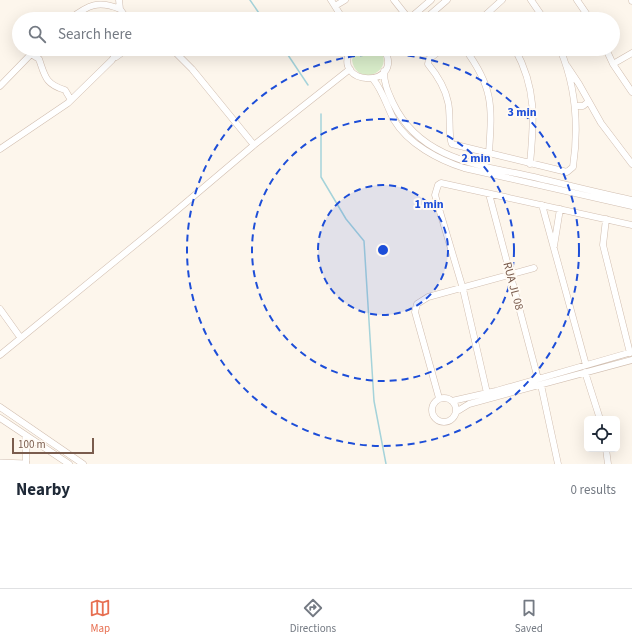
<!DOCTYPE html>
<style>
:root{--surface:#fff;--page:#f2f2f3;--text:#1f2937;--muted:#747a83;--line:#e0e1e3;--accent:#e76f51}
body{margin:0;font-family:"Source Sans 3",sans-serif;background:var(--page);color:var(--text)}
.controls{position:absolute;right:12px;bottom:12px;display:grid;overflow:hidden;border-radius:6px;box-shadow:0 4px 16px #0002}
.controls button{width:36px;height:36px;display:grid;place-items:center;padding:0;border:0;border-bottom:1px solid var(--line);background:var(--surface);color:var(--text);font:20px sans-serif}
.scale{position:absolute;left:12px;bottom:10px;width:82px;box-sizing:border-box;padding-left:4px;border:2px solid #7a5c4d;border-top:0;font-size:11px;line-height:14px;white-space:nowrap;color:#7a5c4d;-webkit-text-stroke:3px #fffaf3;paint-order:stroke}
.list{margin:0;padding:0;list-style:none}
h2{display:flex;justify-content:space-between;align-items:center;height:52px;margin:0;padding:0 16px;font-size:17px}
h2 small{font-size:13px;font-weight:400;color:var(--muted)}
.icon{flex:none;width:22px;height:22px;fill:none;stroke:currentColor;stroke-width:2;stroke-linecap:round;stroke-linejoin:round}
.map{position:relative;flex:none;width:632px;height:464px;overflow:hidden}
.search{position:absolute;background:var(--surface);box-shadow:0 4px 16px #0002;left:12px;right:12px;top:12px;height:44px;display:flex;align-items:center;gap:10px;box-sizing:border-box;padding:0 14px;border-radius:22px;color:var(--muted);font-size:15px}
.sheet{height:124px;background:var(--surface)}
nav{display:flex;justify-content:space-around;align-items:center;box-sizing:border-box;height:56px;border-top:1px solid var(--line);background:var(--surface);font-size:11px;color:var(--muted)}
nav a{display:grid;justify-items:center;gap:2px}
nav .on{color:var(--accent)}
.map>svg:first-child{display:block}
</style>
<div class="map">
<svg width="632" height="464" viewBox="0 0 632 464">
<rect width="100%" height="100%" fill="#fdf6ec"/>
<path fill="#d8ecc9" d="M 356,49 L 380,49 C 396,73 356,88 352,60 Z"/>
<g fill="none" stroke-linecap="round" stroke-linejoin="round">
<path stroke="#a5d3da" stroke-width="1.5" d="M 250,0 L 263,19
M 284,49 L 308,85
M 321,114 L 321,177 L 346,219 L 364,241 L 374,401 L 386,464"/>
<g stroke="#d1beb0" stroke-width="7">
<path id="minor" d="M 119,0 L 120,9 L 127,19
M 331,0 L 343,19
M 394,0 L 409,19
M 531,0 L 544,19
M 577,0 L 590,19
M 632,0 L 632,1
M 335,6 L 345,0
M 70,19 C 88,5 98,0 120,9
M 409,19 L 431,0
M 425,19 L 447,0
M 481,19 L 502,0
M 169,49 L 176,53 L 192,69 L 254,145
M 351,49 C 330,87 406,89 384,49
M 442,49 L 429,59 L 428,64 C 437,75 445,87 448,102 C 451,112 448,139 452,144 L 567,172 L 573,167 C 579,126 576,87 560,49
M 465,49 C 494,88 492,107 489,153
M 515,49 C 537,89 534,121 530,164
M 606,49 L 613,64 L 632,92
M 31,54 L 39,59 C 45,76 45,84 65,90 L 71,100
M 116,57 L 127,49
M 613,64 L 632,53
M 567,66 L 579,84 L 601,123 L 632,164
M 384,71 C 384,84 388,92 393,103 C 420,160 480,165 534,177 C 567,185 599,193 632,200
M 373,79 C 383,91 387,107 394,120 C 408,144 439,160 464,168 L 632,206
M 0,86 L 36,49
M 576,106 L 583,106 L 588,102
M 0,149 L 68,103 L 112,60 L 119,49
M 489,194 L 538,379
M 542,205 L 586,365
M 606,219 L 603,245 L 630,353
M 554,246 L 560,209
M 0,309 L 20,337
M 0,355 L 163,222 L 254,145 L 350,69
M 585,372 L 600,419
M 541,385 L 558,464
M 487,393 L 463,289 L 435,195 L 438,185 L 441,183 L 632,225
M432 410a12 12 0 1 1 24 0a12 12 0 1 1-24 0Z
M 439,398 L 415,312 L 417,304 L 428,297 L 534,268
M 452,401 L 496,391 L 632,352
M 0,407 L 83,464
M 456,412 L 469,404 L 632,360
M 0,418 L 69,464
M 606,449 L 608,464
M 26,463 L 26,436"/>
</g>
<g stroke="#d1beb0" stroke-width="8">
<path id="tertiary" d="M 0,463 L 26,464"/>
</g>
<use href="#minor" stroke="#fff" stroke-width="6"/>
<use href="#tertiary" stroke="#fff" stroke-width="7"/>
</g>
<circle cx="383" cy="250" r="65" fill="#1d4ed8" fill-opacity=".12"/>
<g fill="none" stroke="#1d4ed8" stroke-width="2" stroke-dasharray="7 5">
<circle cx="383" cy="250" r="65"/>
<circle cx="383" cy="250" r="131"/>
<circle cx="383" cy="250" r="196"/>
</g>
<g text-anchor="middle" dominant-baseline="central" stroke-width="4" stroke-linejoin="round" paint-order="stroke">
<g font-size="12" fill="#7a5c4d" stroke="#fffaf3">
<text transform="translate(513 286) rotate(75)">RUA JL 08</text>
</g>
</g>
<circle cx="383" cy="250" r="6" fill="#1d4ed8" stroke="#fffaf3" stroke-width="2"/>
<g font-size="12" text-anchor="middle" font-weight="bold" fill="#1d4ed8" stroke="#fffaf3" stroke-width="4" stroke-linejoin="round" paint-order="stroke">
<text x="522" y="116">3 min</text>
<text x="476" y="162">2 min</text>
<text x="429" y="208">1 min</text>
</g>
</svg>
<div class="controls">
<button><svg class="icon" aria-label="locate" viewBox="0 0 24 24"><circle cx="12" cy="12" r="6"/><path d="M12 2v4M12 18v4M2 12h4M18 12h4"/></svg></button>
</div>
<div class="scale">100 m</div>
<div class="search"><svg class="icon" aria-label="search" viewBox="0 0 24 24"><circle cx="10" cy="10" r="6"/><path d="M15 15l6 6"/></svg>Search here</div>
</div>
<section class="sheet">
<h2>Nearby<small>0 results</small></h2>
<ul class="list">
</ul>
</section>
<nav>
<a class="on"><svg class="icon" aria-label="map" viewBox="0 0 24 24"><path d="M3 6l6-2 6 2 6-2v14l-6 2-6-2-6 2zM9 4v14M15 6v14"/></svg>Map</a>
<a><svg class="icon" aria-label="directions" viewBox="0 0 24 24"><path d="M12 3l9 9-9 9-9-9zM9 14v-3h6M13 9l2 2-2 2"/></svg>Directions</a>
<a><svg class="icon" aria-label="saved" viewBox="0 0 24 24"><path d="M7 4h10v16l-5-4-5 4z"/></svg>Saved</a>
</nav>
